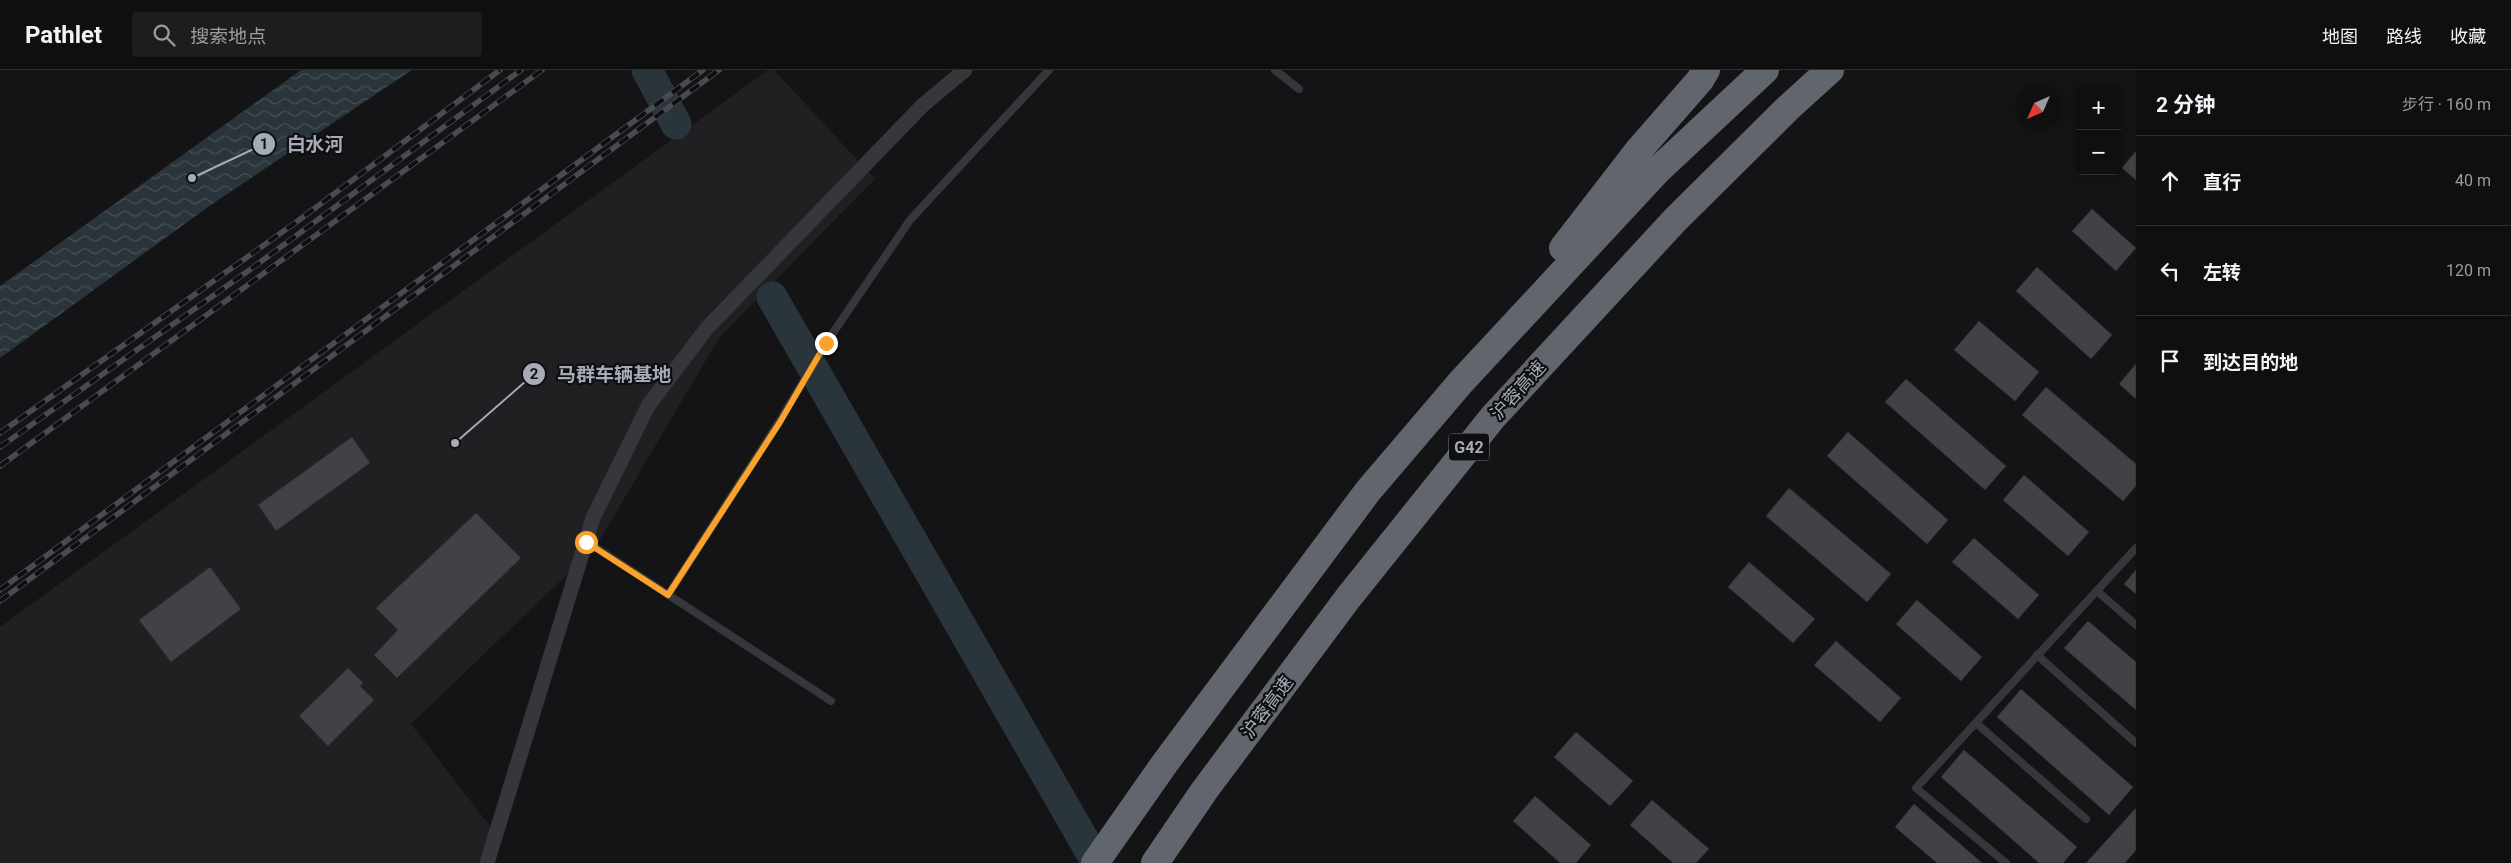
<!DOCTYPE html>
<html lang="zh">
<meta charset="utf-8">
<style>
:root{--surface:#0f0f10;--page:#1d1d1e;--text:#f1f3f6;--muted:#9b9c9f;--line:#2f2f30}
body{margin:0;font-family:Roboto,"Noto Sans SC",sans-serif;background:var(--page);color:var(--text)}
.controls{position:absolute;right:15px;top:15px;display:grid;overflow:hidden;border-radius:5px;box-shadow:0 2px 8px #0003}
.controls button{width:45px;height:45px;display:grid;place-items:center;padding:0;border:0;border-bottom:1px solid var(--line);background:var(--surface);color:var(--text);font:25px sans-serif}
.compass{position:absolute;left:2016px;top:15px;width:45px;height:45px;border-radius:50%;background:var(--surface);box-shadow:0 2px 8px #0003;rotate:225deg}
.stop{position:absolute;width:15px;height:15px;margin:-11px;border:4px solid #faa229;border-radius:50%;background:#fff}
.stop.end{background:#faa229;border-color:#fff;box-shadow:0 1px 5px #0008}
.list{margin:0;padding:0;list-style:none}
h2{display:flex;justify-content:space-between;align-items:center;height:65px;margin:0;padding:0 20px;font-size:21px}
h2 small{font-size:16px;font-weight:400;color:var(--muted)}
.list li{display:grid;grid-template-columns:32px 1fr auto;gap:15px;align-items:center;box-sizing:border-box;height:90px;padding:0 20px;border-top:1px solid var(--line)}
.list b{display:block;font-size:19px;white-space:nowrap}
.list em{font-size:16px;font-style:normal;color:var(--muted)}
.icon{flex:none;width:28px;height:28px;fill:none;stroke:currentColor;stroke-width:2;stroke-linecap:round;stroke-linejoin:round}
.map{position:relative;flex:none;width:2136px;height:793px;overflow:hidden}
header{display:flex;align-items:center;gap:30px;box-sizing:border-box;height:70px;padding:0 25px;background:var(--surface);border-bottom:1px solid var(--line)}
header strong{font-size:24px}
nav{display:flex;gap:28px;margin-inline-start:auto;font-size:18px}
.search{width:350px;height:45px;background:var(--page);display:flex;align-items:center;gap:12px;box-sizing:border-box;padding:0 18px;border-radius:5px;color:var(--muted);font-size:19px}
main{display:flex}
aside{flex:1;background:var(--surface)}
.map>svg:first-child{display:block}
</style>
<header>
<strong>Pathlet</strong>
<div class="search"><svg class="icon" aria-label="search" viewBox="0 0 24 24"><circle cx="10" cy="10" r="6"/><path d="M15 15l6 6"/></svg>搜索地点</div>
<nav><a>地图</a><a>路线</a><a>收藏</a></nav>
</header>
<main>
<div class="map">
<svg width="2136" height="793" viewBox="0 0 2136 793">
<defs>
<pattern id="water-waves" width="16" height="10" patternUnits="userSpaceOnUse" patternTransform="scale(1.25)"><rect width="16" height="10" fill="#2a353b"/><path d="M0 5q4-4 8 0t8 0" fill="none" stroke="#465055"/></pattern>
</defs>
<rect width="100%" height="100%" fill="#141416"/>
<path fill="#202023" d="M 768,0 L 774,0 L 875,109 L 719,268 L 595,478 L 411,654 L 500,769 L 492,793 L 0,793 L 0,557 Z"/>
<path fill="url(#water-waves)" d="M 301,0 L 412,0 L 208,137 L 0,288 L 0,216 Z"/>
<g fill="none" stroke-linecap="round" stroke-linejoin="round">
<path stroke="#2a353b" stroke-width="31" d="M 647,0 L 676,54
M 772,227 L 1097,793"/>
</g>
<path fill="#404246" stroke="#2e2e32" d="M 2136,81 L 2136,110 L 2122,98 Z
M 2092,139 L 2136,178 L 2116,201 L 2072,161 Z
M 2037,197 L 2112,265 L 2091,289 L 2016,221 Z
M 1979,251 L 2039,302 L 2015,331 L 1954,280 Z
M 2136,294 L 2136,329 L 2119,314 Z
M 1906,309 L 2006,396 L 1985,420 L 1885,332 Z
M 2046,317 L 2136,394 L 2136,416 L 2123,431 L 2022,345 Z
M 1848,362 L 1948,450 L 1927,474 L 1827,386 Z
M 352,367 L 370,393 L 276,461 L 258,435 Z
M 2024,405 L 2089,462 L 2068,486 L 2003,430 Z
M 1789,418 L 1891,504 L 1867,532 L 1766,446 Z
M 476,443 L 521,488 L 397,608 L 374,585 L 398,560 L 376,538 Z
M 1974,468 L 2039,525 L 2018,549 L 1952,492 Z
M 1749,492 L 1815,549 L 1793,573 L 1728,517 Z
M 210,497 L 241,539 L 171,592 L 139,550 Z
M 2136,500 L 2136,524 L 2124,514 Z
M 1917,530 L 1982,587 L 1961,611 L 1896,554 Z
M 2088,551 L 2136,592 L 2136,640 L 2064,578 Z
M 1836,571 L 1901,628 L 1880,652 L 1814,595 Z
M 348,598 L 363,613 L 360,616 L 374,630 L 328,676 L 299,646 Z
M 2021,619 L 2133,717 L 2109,745 L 1997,647 Z
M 1576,662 L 1633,711 L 1610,736 L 1554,687 Z
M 1964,680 L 2077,777 L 2063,793 L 2039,793 L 1941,707 Z
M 1535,726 L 1591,775 L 1576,793 L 1560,793 L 1513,751 Z
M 1652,730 L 1709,779 L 1696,793 L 1673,793 L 1630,755 Z
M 1914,734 L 1982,793 L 1937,793 L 1895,757 Z
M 2136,738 L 2136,780 L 2125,793 L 2086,793 Z"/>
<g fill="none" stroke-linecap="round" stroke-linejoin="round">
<path stroke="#35373b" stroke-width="8" d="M 1275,0 L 1299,19
M 586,471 L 831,631
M 2097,521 L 2136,555
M 668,525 L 779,352 L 826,273 L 910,150 L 1049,0
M 2037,585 L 2136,673
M 1976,653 L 2086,749
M 2006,793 L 1916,718 L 2136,478"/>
<path stroke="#35373b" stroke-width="15" d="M 487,793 L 593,448 L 648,336 L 707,258 L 923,35 L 965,0"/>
<path stroke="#61656d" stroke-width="28" d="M 1563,178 L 1638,81 L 1700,10 L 1706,0
M 1095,793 L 1165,693 L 1368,421 L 1461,312 L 1658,100 L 1765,0
M 1155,793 L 1204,721 L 1348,528 L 1493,347 L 1675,150 L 1787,39 L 1830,0"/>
<g stroke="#484b50" stroke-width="5.5">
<path id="rail" d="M 0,363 L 295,153 L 500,0
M 0,377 L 255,196 L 521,0
M 0,396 L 542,0
M 0,520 L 703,0
M 0,531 L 719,0"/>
</g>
<use href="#rail" stroke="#0f0f11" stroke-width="4" stroke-dasharray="11" stroke-linecap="butt"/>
</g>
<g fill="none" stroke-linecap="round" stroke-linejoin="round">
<path stroke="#faa229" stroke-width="6" d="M 586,472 L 668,525 L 780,352 L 826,273"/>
</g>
<g text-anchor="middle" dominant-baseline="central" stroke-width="4.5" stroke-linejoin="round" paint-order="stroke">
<rect fill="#0f0f11" stroke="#787d85" stroke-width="1" x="1449" y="363.5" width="40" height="27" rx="4"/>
<g font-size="16" font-weight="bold" fill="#a5acb7">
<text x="1469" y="377">G42</text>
</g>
<g font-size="18" fill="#a5acb7" stroke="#0f0f11">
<text transform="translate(1518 320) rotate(-48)">沪蓉高速</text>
<text transform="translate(1267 637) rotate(-53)">沪蓉高速</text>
</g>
</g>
<path fill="none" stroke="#a5acb7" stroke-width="2" d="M192 108L264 74M455 373L534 304"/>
<g fill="#a5acb7" stroke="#0f0f11" stroke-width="2">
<circle cx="192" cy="108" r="5"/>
<circle cx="455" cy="373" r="5"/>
<circle cx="264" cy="74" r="12"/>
<circle cx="534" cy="304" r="12"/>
</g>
<g font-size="15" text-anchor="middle" font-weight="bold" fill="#111">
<text x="264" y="79">1</text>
<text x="534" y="309">2</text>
</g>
<g font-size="19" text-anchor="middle" font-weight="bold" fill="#a5acb7" stroke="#0f0f11" stroke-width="4.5" stroke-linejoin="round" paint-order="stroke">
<text x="315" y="81">白水河</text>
<text x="614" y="311">马群车辆基地</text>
</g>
</svg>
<div class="controls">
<button>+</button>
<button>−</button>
</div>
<svg class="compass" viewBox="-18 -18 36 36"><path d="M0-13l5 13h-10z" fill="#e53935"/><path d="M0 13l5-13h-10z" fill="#9b9c9f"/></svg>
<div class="stop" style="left:586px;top:472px"></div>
<div class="stop end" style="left:826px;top:273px"></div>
</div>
<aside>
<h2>2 分钟<small>步行 · 160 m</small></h2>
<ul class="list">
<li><svg class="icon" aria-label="ahead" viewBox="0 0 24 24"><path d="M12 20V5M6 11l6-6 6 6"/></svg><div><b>直行</b></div><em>40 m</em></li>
<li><svg class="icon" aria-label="left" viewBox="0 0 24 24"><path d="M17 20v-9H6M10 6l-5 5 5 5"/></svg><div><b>左转</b></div><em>120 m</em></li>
<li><svg class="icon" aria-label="arrive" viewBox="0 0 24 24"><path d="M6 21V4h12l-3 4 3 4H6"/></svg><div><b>到达目的地</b></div></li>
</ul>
</aside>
</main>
